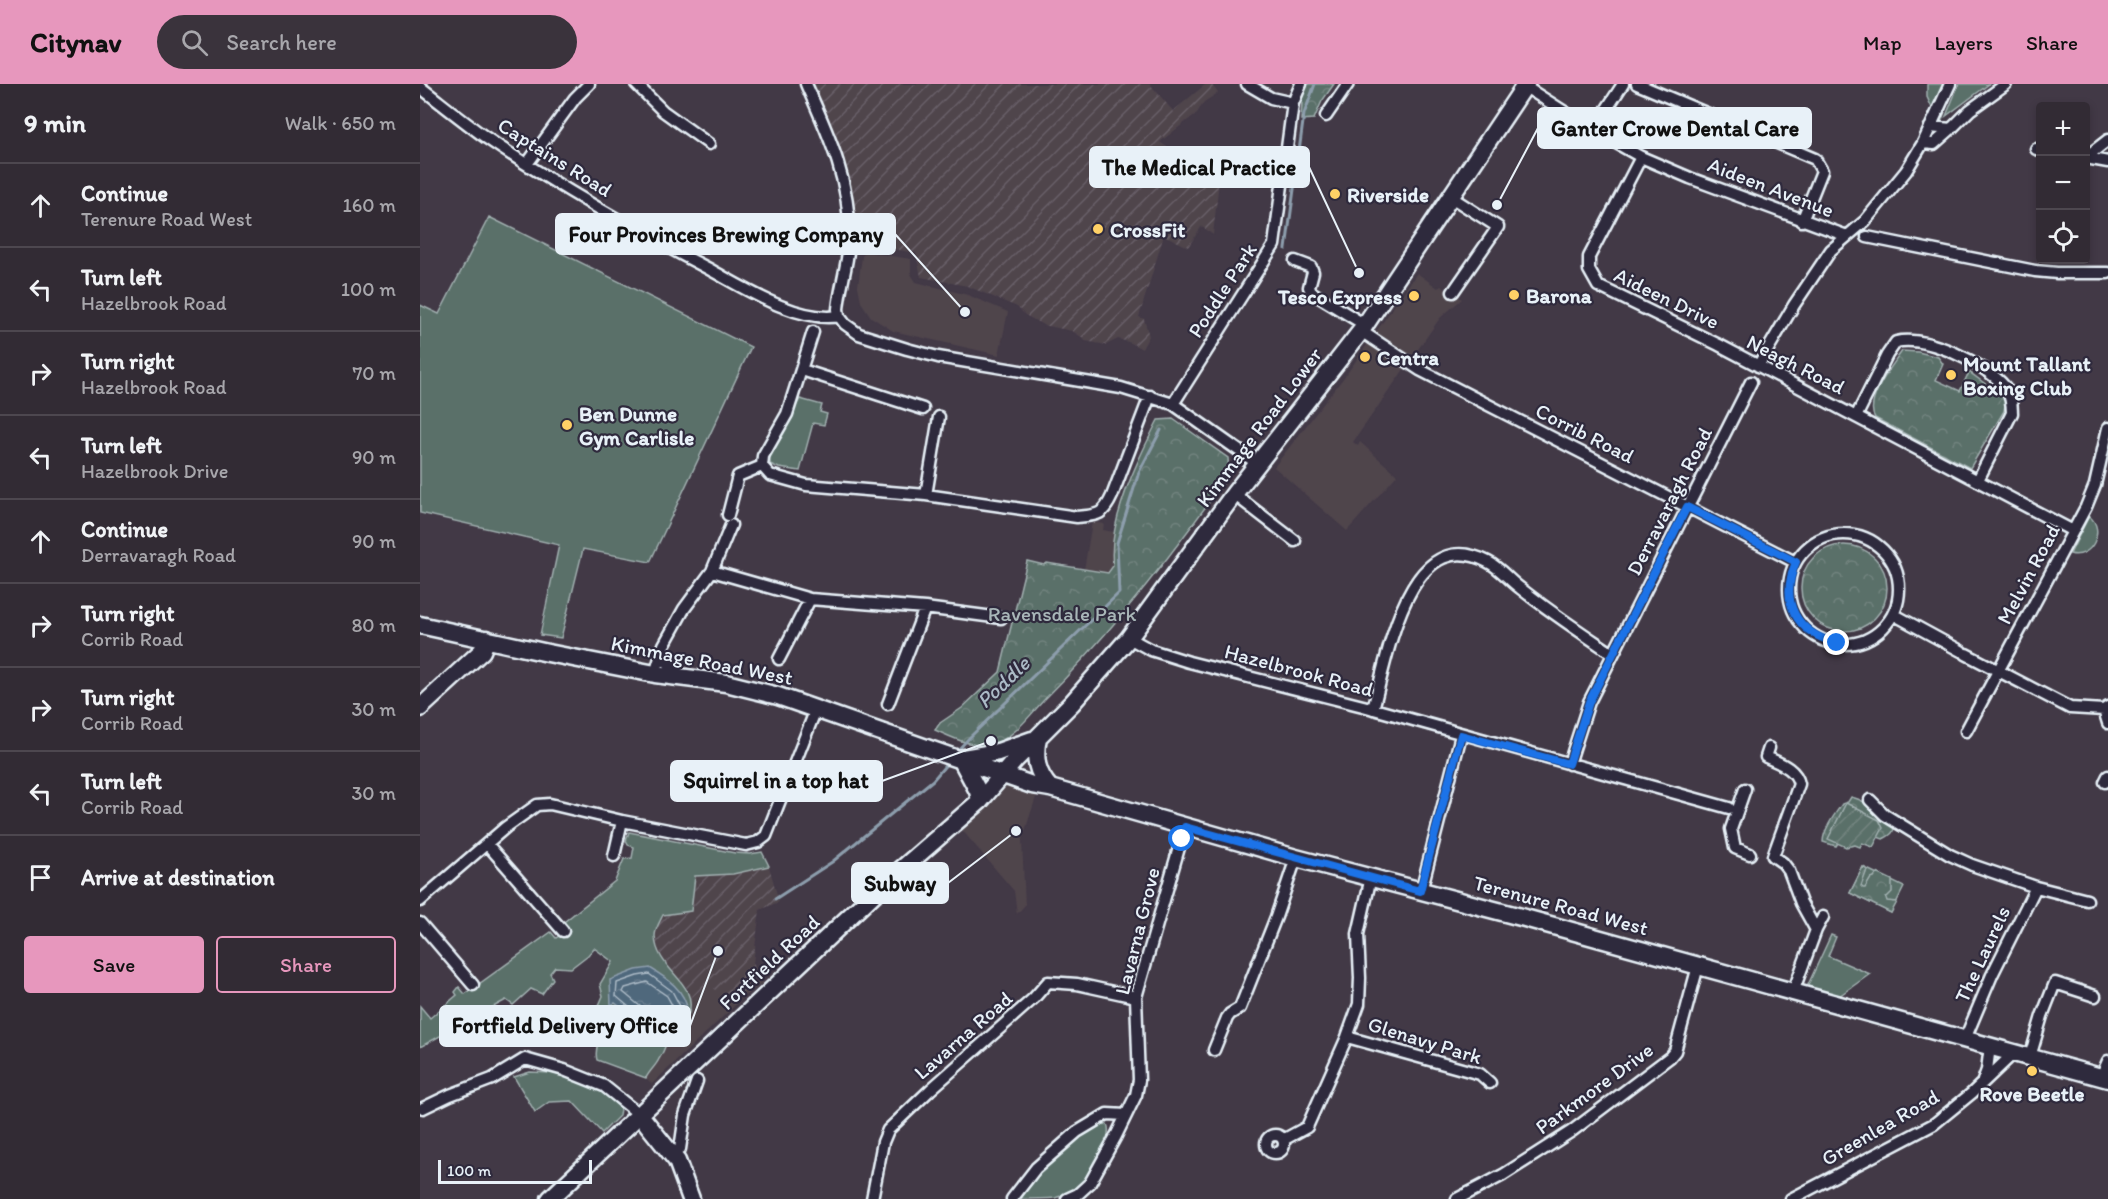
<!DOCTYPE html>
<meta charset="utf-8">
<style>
:root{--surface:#322b34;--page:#3a333c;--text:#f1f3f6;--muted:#a8a7ac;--line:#4d474f;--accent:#e797bd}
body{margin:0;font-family:Itim,sans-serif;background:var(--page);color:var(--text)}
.controls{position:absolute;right:18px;top:18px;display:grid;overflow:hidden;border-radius:6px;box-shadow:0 3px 9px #0003}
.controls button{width:54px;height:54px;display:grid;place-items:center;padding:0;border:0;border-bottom:2px solid var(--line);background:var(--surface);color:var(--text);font:30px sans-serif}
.scale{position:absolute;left:18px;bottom:15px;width:154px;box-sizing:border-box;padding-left:6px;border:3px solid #e8f1f8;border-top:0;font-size:16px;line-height:21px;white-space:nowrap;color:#e8f1f8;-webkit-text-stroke:4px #2f2a3d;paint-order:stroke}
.stop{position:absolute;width:18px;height:18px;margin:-14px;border:4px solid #1a73e8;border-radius:50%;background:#fff}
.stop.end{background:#1a73e8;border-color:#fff;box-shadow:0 2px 6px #0008}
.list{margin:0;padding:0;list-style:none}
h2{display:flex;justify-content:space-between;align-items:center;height:78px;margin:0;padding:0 24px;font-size:26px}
h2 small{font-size:20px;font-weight:400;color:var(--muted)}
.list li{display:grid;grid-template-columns:39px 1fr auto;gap:18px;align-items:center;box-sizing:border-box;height:84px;padding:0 24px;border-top:2px solid var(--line)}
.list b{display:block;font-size:22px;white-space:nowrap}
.list p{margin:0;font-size:20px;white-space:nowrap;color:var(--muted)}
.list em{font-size:20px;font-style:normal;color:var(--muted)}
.actions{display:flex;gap:12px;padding:18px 24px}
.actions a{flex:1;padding:14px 0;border:2px solid var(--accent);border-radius:6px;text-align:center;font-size:21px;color:var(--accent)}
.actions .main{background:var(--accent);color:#111}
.icon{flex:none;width:33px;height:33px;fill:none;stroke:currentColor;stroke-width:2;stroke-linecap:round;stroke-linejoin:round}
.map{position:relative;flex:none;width:1688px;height:1115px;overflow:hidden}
header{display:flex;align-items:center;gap:36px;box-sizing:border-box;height:84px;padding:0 30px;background:var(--accent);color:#111}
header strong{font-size:28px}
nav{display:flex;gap:33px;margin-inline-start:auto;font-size:21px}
.search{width:420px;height:54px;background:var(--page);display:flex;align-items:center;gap:15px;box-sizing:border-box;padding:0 21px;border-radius:33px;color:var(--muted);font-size:22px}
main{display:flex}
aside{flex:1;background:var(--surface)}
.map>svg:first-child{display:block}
</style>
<header>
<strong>Citynav</strong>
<div class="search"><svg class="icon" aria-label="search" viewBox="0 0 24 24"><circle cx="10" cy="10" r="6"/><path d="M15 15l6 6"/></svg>Search here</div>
<nav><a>Map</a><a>Layers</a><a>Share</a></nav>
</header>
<main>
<aside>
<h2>9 min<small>Walk · 650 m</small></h2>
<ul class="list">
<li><svg class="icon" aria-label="ahead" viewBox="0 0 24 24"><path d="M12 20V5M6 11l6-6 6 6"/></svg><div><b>Continue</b><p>Terenure Road West</p></div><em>160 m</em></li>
<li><svg class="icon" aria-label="left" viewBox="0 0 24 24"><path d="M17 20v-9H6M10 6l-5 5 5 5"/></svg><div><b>Turn left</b><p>Hazelbrook Road</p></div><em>100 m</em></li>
<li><svg class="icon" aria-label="right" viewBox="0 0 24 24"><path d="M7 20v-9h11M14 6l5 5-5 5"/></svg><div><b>Turn right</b><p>Hazelbrook Road</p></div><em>70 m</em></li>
<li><svg class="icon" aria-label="left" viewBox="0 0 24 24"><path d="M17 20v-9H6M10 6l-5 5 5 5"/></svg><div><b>Turn left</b><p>Hazelbrook Drive</p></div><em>90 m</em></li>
<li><svg class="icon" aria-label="ahead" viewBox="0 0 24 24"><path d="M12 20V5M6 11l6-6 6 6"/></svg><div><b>Continue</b><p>Derravaragh Road</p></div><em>90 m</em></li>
<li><svg class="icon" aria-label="right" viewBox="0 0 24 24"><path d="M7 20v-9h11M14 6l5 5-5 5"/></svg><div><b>Turn right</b><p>Corrib Road</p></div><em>80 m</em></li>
<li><svg class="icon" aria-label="right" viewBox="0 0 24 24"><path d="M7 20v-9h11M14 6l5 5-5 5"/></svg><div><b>Turn right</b><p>Corrib Road</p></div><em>30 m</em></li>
<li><svg class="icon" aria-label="left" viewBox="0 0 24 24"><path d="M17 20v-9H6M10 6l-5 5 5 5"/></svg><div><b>Turn left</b><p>Corrib Road</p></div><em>30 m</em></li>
<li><svg class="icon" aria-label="arrive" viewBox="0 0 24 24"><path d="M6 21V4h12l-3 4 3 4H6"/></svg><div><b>Arrive at destination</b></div></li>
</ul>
<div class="actions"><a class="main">Save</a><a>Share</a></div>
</aside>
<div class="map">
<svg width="1688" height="1115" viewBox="0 0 1688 1115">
<defs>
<pattern id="industrial-furrows" width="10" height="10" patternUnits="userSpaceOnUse" patternTransform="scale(1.5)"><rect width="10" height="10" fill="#4f444c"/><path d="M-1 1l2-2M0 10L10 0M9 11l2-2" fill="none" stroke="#685f67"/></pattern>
<pattern id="forest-crowns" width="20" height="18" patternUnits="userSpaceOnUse" patternTransform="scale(1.5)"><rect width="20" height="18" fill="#5a6f69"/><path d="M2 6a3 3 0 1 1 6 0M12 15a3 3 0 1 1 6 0" fill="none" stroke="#72847f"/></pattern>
<pattern id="garden-furrows" width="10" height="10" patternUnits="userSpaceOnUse" patternTransform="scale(1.5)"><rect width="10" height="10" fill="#5a6f69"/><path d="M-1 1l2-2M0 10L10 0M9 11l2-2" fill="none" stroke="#72847f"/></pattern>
<pattern id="water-ripples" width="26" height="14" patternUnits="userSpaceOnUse" patternTransform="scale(1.5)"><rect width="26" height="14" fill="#50677b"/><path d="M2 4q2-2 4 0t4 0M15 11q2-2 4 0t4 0" fill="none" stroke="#697d8e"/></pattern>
</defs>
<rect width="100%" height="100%" fill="#423946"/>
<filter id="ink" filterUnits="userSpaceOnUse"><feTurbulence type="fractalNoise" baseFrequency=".0167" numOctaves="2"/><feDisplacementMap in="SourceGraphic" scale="12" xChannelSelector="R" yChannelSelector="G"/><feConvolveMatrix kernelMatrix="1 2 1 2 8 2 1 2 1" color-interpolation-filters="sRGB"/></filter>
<g filter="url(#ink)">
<path fill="#4f444c" d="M 446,168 L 491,175 L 491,190 L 496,198 L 548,211 L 588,228 L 579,271 L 473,247 L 451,233 L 441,218 L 438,202 L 442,172 Z
M 997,189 L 1018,204 L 1021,202 L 1042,215 L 1020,234 L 933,358 L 938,362 L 940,358 L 977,391 L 927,447 L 854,383 L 928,288 Z
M 672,438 L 684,440 L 683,446 L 694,448 L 692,472 L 693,482 L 688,489 L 664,486 Z
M 586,703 L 617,710 L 602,756 L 605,821 L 597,830 L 594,807 L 542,746 Z
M 288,898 L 308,910 L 326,911 L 232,1000 L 226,994 L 232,983 L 240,974 L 241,969 L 252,949 L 268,931 L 270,915 Z"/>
<path fill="url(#industrial-furrows)" d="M 386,0 L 730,0 L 753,27 L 786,0 L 791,0 L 798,9 L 784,18 L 777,29 L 740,58 L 790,96 L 799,97 L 793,151 L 782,142 L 768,163 L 744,151 L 719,233 L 724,235 L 729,252 L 722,265 L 711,259 L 698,255 L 686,261 L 665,257 L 663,254 L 652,247 L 623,241 L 605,231 L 597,223 L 547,202 L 501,193 L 496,169 L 429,158 L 424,97 Z
M 349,782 L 359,818 L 340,826 L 333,879 L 343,899 L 326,911 L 308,910 L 295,906 L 288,899 L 270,915 L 268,905 L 251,888 L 238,868 L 235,850 L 243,831 L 275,792 L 313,790 Z"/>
<path fill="#5a6f69" stroke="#a1b0b0" stroke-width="1.5" d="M 1507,0 L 1535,0 L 1520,41 L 1507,13 Z
M 1539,0 L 1569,0 L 1526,32 Z
M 69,133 L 331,263 L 230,478 L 163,465 L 141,554 L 120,551 L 139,461 L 0,429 L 0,221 L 19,230 Z
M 380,315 L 402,321 L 400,328 L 407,330 L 404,341 L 393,339 L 380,387 L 359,384 L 350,380 L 350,370 Z
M 1669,432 C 1687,446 1671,476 1650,470 Z
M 209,748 L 315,769 L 330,770 L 342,768 L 349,782 L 313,790 L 275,792 L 271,827 L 243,831 C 240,837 235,845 235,852 C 236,887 278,897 269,929 C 266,937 256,943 251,950 C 246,958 244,968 239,975 C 236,982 230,986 226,994 L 177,976 C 172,958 189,952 174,933 L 183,912 L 180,900 L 193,878 L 174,864 L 168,871 L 151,884 L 135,883 L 130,889 L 133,895 L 122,910 L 111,905 L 93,921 L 86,916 L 0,963 L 0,922 L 10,934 L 37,911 L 35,908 L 39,903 L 45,910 L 131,848 L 136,854 L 149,845 L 144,838 L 195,797 L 204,775 L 212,774 L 214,763 L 208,761 L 206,757 Z
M 1443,783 L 1484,803 L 1471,829 L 1430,809 Z
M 1411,851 L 1416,853 L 1408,872 L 1450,890 L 1419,912 L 1387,903 Z
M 110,988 L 132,989 L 180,1004 L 200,1024 L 199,1032 L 182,1049 L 152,1017 L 129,1018 L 115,1028 L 94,993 Z
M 687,1040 C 694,1054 670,1090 659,1101 C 653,1106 642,1112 635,1114 C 624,1115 609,1115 597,1115 L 620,1088 L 661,1050 L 675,1042 Z"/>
<path fill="url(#forest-crowns)" stroke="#a1b0b0" stroke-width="1.5" d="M 883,0 L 914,0 L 902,17 L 894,35 L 881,36 Z
M 1482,267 L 1498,268 L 1518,273 L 1523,280 L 1516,296 L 1540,307 L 1549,288 L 1586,315 L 1584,327 L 1550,384 L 1455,334 C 1444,317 1472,282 1482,267 Z
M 753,335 L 808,374 L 809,390 C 753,470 693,547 624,616 C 610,631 593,655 572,660 C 554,665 531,653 515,646 L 520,639 L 542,624 L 580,588 L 607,477 L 624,481 L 627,479 L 688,489 L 693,482 C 687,438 718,375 738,336 Z
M1381 504a43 43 0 1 1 86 0a43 43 0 1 1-86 0Z
M 1431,713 C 1447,716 1460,732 1474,741 C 1475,749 1470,751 1463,755 L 1455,752 L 1418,759 L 1416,762 L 1403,758 C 1403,746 1415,730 1422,720 L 1428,718 Z
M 1443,783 L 1447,786 L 1441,802 L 1443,804 L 1445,804 L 1451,794 L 1454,793 L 1457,789 L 1472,796 L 1472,808 L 1466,814 L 1467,817 L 1477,818 L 1471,829 L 1430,809 Z"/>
<path fill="url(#garden-furrows)" stroke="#a1b0b0" stroke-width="1.5" d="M 1426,719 L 1459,736 L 1463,744 L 1453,763 L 1442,759 L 1440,763 L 1435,761 L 1426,763 L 1408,755 Z"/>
<path fill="url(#water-ripples)" stroke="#8d9ead" stroke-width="1.5" d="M 230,884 C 248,895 264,905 268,927 L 246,951 L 230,954 L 213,933 L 195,919 L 191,921 L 190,896 L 216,886 Z"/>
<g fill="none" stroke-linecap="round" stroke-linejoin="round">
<path stroke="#abbac6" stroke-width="1.5" d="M 229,890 L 252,907 L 261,924 L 243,945 L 233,947 L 216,929 L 196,912 L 197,899 L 217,892 Z
M 227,898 L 247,912 L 252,921 L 238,939 L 234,938 L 221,923 L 203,908 L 205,904 Z"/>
<path stroke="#8d9ead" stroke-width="3" d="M 866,165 L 884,30 L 895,0
M 537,667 L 550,653 L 699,509 L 697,459 L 719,388 L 741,346
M 355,815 L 412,778 L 513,696 L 529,677"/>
<g stroke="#e8f1f8" stroke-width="15">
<path id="street" d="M 216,0 L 243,27 L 289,60
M 386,0 C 409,51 432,101 429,158 C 428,180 420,203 418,225 L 419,232 L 425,240 L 439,250 L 487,265 L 518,273 L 701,304 L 753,320 L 838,380
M 827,0 L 851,14 L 873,19
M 1217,0 L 1395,75 L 1402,87 L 1382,137
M 1104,2 L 1173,46 L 1221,73 L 1270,94 L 1427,152
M 0,3 C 22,20 43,37 65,53 C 137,102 212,145 289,185 C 324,204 378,239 419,232
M 906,32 L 928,0
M 1510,43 L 1531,45 L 1550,26 L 1586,0
M 1173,46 L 1203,0
M 1503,59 L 1514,60 L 1531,45
M 1616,65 L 1620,66
M 1221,73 L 1169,173 L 1169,186 L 1178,202 L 1299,261 L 1653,447
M 1666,73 L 1688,56
M 1666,74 L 1688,78
M 107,80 L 155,14 L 169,0
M 1031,113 L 1078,143 L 1033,208
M 1447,153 L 1615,187 L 1637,189 L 1688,189
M 875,177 L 891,183 L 893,188 L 889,203 L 891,208 L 945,241
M 941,247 L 1000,286 L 1375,478
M 393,248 L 367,330 L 343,372 L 342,382 L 350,391 L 386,401 L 506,411 L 657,433 C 677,431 683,432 692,412 L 730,312
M 1338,282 L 1374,221 L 1411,166 L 1445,137 L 1486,87 L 1503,59 L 1530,0
M 382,286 L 503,325
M 753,320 L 854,161 L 873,19 L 881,0
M 1436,333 L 1467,271 L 1476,258 C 1506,251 1565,279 1585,303 C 1591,311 1592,320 1592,329 L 1558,396
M 814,410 L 875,457
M 506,411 L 519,333
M 308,431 L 318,392 L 342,382
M1369 505a55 55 0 1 1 110 0a55 55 0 1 1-110 0Z
M 292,487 L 390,515 L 505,524 L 581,534
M 1473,530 L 1541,567
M 709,554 L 731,566 L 769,578 L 943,622 L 1309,724
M 1546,570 L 1650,624 L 1684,626 L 1688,623
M 241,572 L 262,593
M 359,575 L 390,515
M 235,590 L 244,561 L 264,525 L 292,487 L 311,441
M 468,620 L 505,524
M 953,625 C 967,575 988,436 1068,478 C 1080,484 1089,496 1100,504 C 1130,528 1162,549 1193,570
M 1684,626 L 1688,639
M 1546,647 L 1666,423 L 1675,401 L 1688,344
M 1349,664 L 1346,673 C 1359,679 1376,684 1379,700 L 1353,772 L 1363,779 L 1369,787 L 1381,819 L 1396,846 L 1373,908
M 1149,680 L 1169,618 L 1331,298
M 1685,698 L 1688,692
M 1325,705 L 1311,745 L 1315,764 L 1330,770
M 1450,716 L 1465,731 L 1530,771 L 1552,781 L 1616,803 L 1667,816
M 67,760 L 143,847
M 194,772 L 202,737
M 1001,807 L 1041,651
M 0,817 L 86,743 L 117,721 L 130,720 L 202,737 L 326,761 L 338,758 L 346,752 L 396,625
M 0,839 L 53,901
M 1396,846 L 1403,833
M 927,953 L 1060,990 L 1070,999
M 1545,955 L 1572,891 L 1616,803
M 794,966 L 807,934 L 810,930 L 820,924 L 856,833 L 876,774
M 1610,973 L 1622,932 L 1635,899 L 1675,912
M 1681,993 L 1688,977
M 1563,997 L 1567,986 L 1570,962
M 3,1024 L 30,1011 L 72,995 L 105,975 L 144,986 L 184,1002 L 220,1031
M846 1060a9 9 0 1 1 18 0a9 9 0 1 1-18 0Z
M 863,1056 L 887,1043 L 927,953 L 939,920 L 940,894 L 938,850 L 951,793
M 252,1068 L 260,1065 L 265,1031 L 277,997
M 452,1115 L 463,1058 L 468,1046 L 510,1006 L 614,914 L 628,898 L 657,900 L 716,913
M 592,1115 L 616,1084 L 657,1048 L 687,1030 L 706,1031
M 647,1115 L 658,1110 L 670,1099 L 696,1052 L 716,1011 L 719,996 L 716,913 L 765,743
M 1037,1115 L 1083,1091 L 1152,1047 L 1250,973 L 1255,967 L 1278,882
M 1371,1115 L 1514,1040 L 1552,1009 L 1594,969"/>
</g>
<g stroke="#e8f1f8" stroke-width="21">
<path id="secondary" d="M 0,541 L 128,569 L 235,590 L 306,599 L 358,612 L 612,701 L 630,704 L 876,774 L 1101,833 L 1688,995
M 0,624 L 62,567 L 67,555
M 618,653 C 614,674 616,688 630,704
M 538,675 L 578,668 L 612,656
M 542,677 L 558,707 L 560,717
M 220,1031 L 257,1077 L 271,1115
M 130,1115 L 461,803 L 560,717 L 596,675 L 652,619 L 709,554 L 814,410 L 941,247 L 1106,0"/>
</g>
<use href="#street" stroke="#2f2a3d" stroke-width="10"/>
<use href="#secondary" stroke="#2f2a3d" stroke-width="16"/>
</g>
</g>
<g fill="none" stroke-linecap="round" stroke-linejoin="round" filter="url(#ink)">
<path stroke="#1a73e8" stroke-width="8" d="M 762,755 L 765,743 L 1000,807 L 1041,651 L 1149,680 L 1169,618 L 1267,423 L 1376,478 C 1359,518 1376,549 1417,559"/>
</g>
<g fill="#ffd166" stroke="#2f2a3d" stroke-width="2">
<circle cx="915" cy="110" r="6"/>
<circle cx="678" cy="145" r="6"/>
<circle cx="1094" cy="211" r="6"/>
<circle cx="994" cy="212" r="6"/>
<circle cx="945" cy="273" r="6"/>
<circle cx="1531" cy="291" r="6"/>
<circle cx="147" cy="341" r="6"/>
<circle cx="1612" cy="987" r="6"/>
</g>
<g text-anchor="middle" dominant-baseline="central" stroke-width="4.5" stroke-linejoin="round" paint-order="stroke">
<g font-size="21" fill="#e8f1f8" stroke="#2f2a3d">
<text transform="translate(135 73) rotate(32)">Captains Road</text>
<text transform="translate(1351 103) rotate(21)">Aideen Avenue</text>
<text transform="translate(802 206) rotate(-57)">Poddle Park</text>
<text transform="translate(1247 214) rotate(26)">Aideen Drive</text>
<text transform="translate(1376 280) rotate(27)">Neagh Road</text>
<text transform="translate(839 343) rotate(-53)">Kimmage Road Lower</text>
<text transform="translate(1165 349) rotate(27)">Corrib Road</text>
<text transform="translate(1249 417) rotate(-63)">Derravaragh Road</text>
<text transform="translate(1608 490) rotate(-62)">Melvin Road</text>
<text transform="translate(282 576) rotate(11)">Kimmage Road West</text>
<text transform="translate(879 586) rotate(15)">Hazelbrook Road</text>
<text transform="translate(1141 821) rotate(15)">Terenure Road West</text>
<text transform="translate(717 847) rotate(-76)">Lavarna Grove</text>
<text transform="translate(1562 870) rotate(-65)">The Laurels</text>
<text transform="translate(349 878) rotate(-43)">Fortfield Road</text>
<text transform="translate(543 951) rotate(-41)">Lavarna Road</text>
<text transform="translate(1005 956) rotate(17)">Glenavy Park</text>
<text transform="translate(1174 1004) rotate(-36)">Parkmore Drive</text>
<text transform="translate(1460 1043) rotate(-30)">Greenlea Road</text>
</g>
<g font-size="21" font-weight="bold" fill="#e8f1f8" stroke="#2f2a3d" text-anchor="start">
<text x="927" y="110">Riverside</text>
<text x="690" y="145">CrossFit</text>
<text x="1106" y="211">Barona</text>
<text x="982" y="212" text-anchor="end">Tesco Express</text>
<text x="957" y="273">Centra</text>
<text x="1543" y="279">Mount Tallant<tspan x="1543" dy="24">Boxing Club</tspan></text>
<text x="159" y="329">Ben Dunne<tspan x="159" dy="24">Gym Carlisle</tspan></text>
<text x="1612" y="1009" text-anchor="middle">Rove Beetle</text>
</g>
<g font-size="21" fill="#a8b6b8" stroke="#2f2a3d">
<text x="642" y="529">Ravensdale Park</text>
</g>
<g font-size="22" font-style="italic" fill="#abbac6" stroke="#2f2a3d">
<text transform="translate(583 598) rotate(-44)">Poddle</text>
</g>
</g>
<path fill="none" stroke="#e8f1f8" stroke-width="2" d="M1077 121L1118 44M939 189L889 83M545 228L475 150M571 657L462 697M596 747L528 799M298 867L270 942"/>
<g fill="#e8f1f8" stroke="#2f2a3d" stroke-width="2">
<circle cx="1077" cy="121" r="6"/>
<circle cx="939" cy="189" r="6"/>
<circle cx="545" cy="228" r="6"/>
<circle cx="571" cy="657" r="6"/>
<circle cx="596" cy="747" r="6"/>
<circle cx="298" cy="867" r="6"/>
</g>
<g fill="#e8f1f8" stroke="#e8f1f8" stroke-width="2">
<rect x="1118" y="24" width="273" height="40" rx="6"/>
<rect x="670" y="63" width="219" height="40" rx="6"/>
<rect x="136" y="130" width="339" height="40" rx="6"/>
<rect x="251" y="677" width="211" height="40" rx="6"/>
<rect x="432" y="779" width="96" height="40" rx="6"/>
<rect x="20" y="922" width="250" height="40" rx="6"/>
</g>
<g font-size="22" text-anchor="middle" font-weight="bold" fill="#111">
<text x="1255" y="52">Ganter Crowe Dental Care</text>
<text x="779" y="91">The Medical Practice</text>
<text x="306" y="158">Four Provinces Brewing Company</text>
<text x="356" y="704">Squirrel in a top hat</text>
<text x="480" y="807">Subway</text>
<text x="145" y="949">Fortfield Delivery Office</text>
</g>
</svg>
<div class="controls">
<button>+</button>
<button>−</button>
<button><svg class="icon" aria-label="locate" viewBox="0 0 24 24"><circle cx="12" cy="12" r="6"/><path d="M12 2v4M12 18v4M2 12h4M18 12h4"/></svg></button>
</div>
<div class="scale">100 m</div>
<div class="stop" style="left:762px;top:755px"></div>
<div class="stop end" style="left:1417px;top:559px"></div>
</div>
</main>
